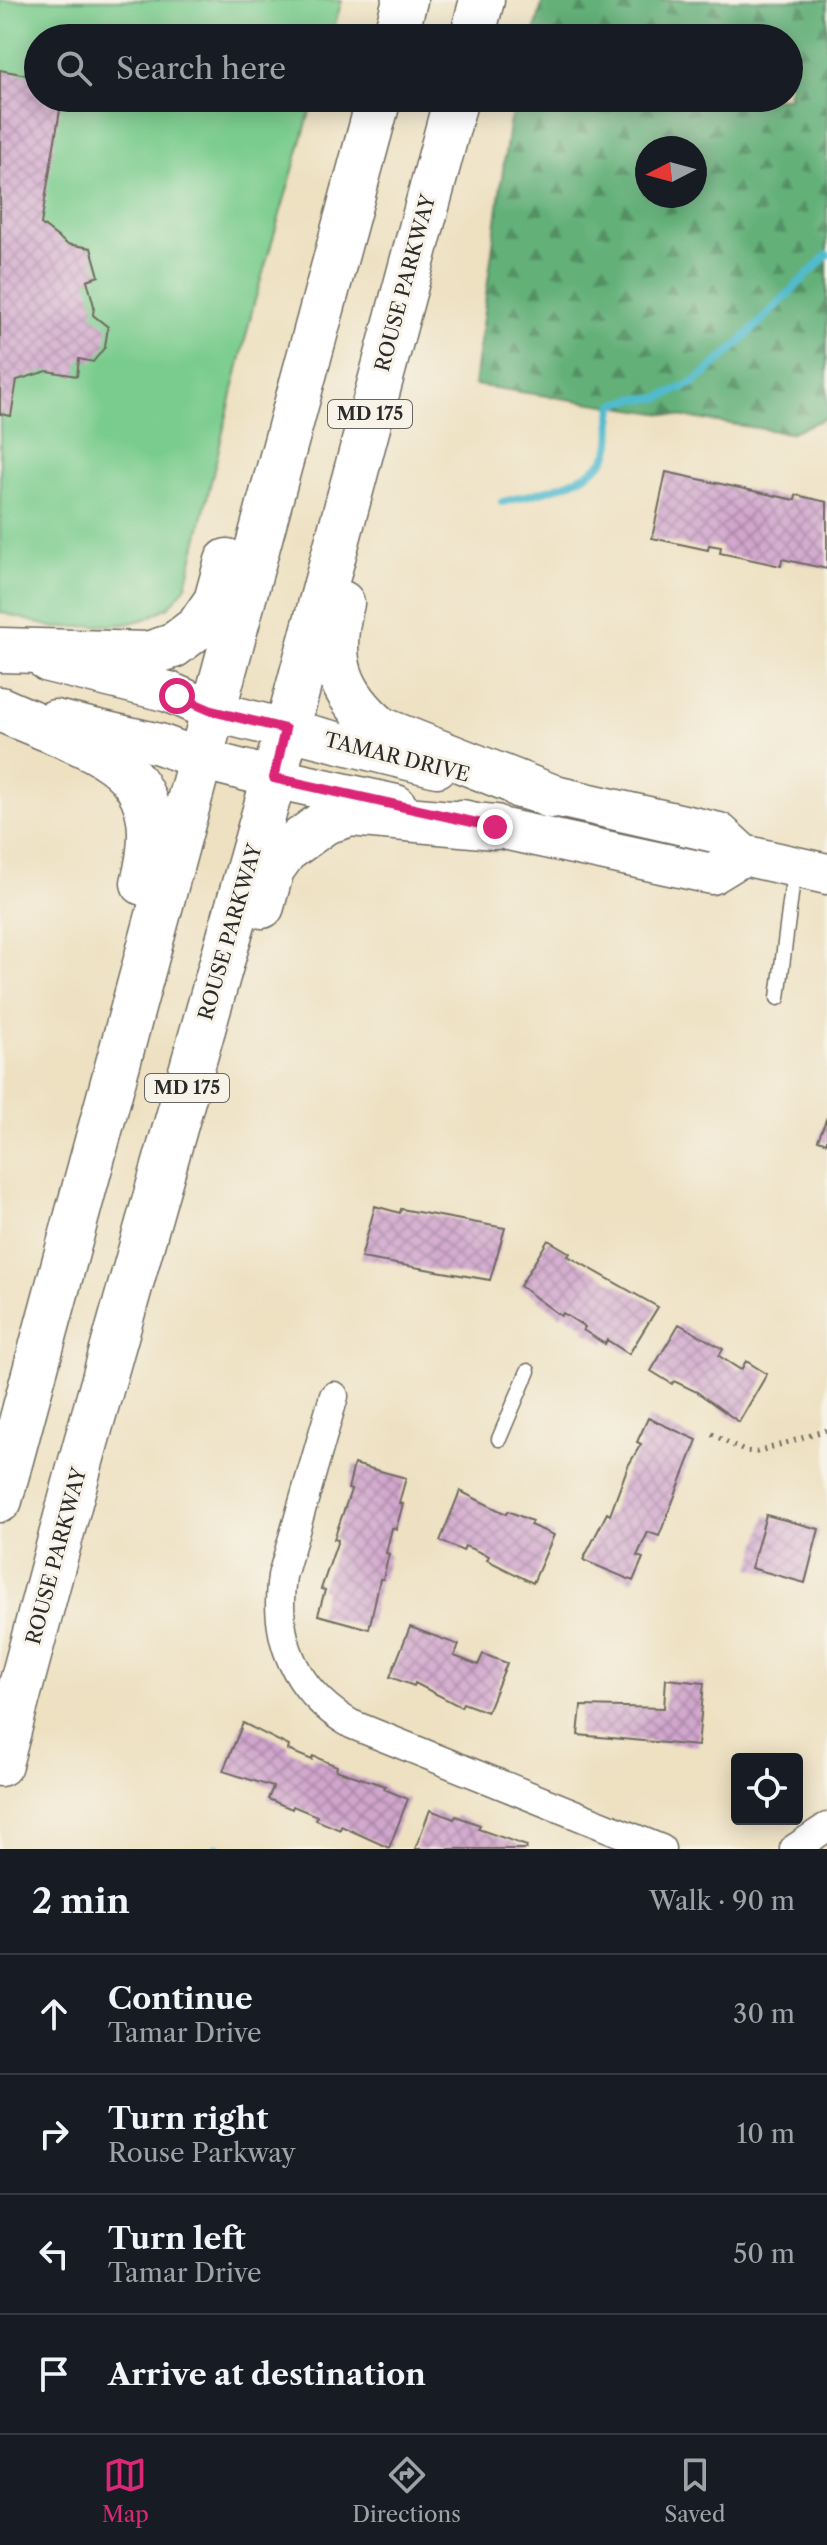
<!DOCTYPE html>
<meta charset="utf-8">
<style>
:root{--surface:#171b24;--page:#20242c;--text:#f1f3f6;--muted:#9ea1a6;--line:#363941;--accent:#db2777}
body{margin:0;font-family:"Libre Caslon Text",serif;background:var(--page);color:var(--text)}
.controls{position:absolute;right:24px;bottom:24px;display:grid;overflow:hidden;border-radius:8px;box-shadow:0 4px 20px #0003}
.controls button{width:72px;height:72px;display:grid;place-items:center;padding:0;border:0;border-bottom:2px solid var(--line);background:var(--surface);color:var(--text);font:40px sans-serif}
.compass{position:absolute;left:635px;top:136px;width:72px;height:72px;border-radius:50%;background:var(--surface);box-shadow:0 4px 20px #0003;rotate:264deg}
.stop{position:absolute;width:24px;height:24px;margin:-18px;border:6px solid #db2777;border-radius:50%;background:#fff}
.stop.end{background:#db2777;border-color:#fff;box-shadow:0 2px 8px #0008}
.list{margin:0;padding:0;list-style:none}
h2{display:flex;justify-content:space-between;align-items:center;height:104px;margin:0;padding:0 32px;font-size:34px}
h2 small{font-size:26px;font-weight:400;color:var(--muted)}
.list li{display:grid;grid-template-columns:52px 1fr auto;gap:24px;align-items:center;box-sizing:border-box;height:120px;padding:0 32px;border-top:2px solid var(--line)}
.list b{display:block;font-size:30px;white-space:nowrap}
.list p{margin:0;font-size:26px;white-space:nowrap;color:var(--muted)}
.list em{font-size:26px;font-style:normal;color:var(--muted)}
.icon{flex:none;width:44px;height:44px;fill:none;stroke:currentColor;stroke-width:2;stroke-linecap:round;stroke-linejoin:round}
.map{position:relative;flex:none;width:827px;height:1849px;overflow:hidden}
.search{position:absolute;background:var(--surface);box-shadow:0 4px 20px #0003;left:24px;right:24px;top:24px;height:88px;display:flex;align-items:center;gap:20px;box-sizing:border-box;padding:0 28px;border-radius:44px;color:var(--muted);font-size:30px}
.sheet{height:584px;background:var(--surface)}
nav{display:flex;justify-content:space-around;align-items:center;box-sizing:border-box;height:112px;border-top:2px solid var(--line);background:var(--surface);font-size:22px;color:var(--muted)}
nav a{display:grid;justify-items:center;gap:4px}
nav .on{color:var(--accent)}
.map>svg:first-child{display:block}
</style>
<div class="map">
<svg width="827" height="1849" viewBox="0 0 827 1849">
<defs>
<pattern id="forest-firs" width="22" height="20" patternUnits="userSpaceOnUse" patternTransform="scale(2)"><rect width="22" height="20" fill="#63b079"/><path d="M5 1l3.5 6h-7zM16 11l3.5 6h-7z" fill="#528f63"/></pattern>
<pattern id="building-cross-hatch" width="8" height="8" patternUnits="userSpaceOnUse" patternTransform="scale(2)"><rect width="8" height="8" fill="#d1a6cd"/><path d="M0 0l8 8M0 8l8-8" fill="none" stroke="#aa87a7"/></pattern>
</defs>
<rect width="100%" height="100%" fill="#f7f3e8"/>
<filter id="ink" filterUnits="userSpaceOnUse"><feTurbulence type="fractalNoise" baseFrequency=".0125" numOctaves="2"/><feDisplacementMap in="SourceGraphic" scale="16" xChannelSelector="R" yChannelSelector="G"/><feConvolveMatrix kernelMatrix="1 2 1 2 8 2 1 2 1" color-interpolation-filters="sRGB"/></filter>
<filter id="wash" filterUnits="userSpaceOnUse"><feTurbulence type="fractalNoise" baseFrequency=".006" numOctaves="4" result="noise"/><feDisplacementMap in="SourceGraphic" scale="32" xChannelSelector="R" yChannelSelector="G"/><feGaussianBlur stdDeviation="1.8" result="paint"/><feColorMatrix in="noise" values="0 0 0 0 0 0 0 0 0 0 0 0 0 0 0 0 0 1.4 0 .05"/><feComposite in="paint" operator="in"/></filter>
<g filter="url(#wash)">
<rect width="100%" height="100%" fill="#eee1c2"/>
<path fill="url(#forest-firs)" stroke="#476e52" stroke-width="2" fill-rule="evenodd" d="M 543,0 L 827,0 L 827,418 L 789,433 L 474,385 L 509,125 L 516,98 L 789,98 L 789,38 L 533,38 ZM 647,148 L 695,148 L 695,196 L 647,196 Z"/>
<path fill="#7acc8e" stroke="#527c5c" stroke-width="2" d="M 0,0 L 342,0 L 331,38 L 38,38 L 38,98 L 314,98 L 253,307 L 186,586 L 170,606 L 148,618 L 126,624 L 55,628 L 0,612 Z"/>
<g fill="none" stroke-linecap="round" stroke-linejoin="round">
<path stroke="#51bbce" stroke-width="8" d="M 502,502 C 531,494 601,482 610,448 C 614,433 609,420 614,405 L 632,399 L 659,398 L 695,382 L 732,350 L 827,255
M 217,1847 L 220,1849"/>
</g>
<g id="blocks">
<path fill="url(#building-cross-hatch)" d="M 0,70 L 38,77 L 38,98 L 62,98 L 41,224 L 67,244 L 91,248 L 99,276 L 87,280 L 94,306 L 93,315 L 108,327 L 105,347 L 93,362 L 79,359 L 77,376 L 47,371 L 17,380 L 11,416 L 0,414 Z
M 666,472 L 795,500 L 796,495 L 827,502 L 827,569 L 782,559 L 781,566 L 720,553 L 721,547 L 709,545 L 708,550 L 652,538 Z
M 827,1117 L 827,1143 L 818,1140 Z
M 375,1206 L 400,1213 L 401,1209 L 505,1228 L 490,1280 L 361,1258 Z
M 548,1240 L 570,1253 L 568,1256 L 658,1307 L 629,1354 L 607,1340 L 605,1344 L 583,1330 L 585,1327 L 563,1313 L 561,1316 L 520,1286 Z
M 679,1324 L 723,1349 L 719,1356 L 741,1370 L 746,1361 L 767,1374 L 739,1422 L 697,1392 L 674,1381 L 672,1384 L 651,1371 Z
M 648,1418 L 697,1440 L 659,1536 L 648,1532 L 637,1556 L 643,1558 L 633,1581 L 583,1560 L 607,1513 L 610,1515 L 628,1466 L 641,1444 L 637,1442 Z
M 354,1464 L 406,1478 L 399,1503 L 403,1504 L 396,1529 L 392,1528 L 386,1553 L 389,1554 L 383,1579 L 380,1579 L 369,1629 L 318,1615 L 325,1590 L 321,1589 L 338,1540 L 334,1539 L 351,1490 L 348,1489 Z
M 460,1491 L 506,1514 L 508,1511 L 532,1521 L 530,1525 L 554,1535 L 533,1583 L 487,1560 L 489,1556 L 465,1546 L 463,1551 L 440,1541 Z
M 766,1515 L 819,1529 L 805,1583 L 751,1568 Z
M 410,1627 L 459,1645 L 454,1656 L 478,1665 L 483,1654 L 507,1663 L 487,1712 L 463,1703 L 461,1707 L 415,1683 L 414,1686 L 390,1677 Z
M 666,1679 L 704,1683 L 698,1746 L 578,1735 L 581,1706 L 664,1708 Z
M 243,1723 L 289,1746 L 288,1750 L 312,1760 L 313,1756 L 337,1766 L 336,1770 L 385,1786 L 384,1789 L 408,1799 L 389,1848 L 341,1826 L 340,1830 L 316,1820 L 317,1816 L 293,1806 L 292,1809 L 268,1799 L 273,1787 L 223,1771 Z
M 430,1810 L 454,1819 L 456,1816 L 480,1825 L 478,1829 L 527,1846 L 526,1849 L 415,1849 Z"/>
</g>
</g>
<g filter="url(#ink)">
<use href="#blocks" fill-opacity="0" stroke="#6f6b60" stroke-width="2"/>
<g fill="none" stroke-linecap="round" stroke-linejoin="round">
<g stroke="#6f6b60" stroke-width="17">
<path id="lane" d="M 778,998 L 794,871
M 499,1439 L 528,1371"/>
</g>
<g stroke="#6f6b60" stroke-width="31">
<path id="street" d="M 334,1396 L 282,1576 C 273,1639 295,1691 351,1724 L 661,1849
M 794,1849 L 827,1827"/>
</g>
<g stroke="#6f6b60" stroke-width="43">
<path id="secondary" d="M 48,662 L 169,692 L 212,711 L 437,767
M 55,720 L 159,744 L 200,759 L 274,778 L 396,805
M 519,788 L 719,833 L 743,855 L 827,874
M 462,820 L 712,874 L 743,855"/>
</g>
<g stroke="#6f6b60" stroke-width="47">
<path id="primary" d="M 395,38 L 405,0
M 472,38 L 482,0
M 342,603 C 328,658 337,692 381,729 L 551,796
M 1,650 L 148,654 L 173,646 L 198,627 L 216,601 L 227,561
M 0,709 C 92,751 175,759 143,883
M 262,906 L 272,869 L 285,851 L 325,822 L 351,814 L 495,827
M 0,1500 L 379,98
M 0,1764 L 85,1446 L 274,778 L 456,98"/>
</g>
<path stroke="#6f6b60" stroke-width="5" stroke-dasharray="2 6" stroke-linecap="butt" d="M 712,1434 L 744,1451 L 757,1452 L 827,1430"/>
<use href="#lane" stroke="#fff" stroke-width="14"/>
<use href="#street" stroke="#fff" stroke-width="28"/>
<use href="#secondary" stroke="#fff" stroke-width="40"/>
<use href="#primary" stroke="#fff" stroke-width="44"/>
</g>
</g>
<g fill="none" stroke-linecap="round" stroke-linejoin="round" filter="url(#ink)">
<path stroke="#db2777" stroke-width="10" d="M 177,696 L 212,711 L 285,729 L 274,778 L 495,827"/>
</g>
<g text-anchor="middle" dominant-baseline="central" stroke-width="6" stroke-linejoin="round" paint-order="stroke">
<g fill="#f7f3e8" stroke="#686764" stroke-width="2">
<rect x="328" y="400" width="84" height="28" rx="6"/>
<rect x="145" y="1074" width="84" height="28" rx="6"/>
</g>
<g font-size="18" font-weight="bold" fill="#2b2b2b">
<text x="370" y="414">MD 175</text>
<text x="187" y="1088">MD 175</text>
</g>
<g font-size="20" fill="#2b2b2b" stroke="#f7f3e8">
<text transform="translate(405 283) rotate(-75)">ROUSE PARKWAY</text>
<text transform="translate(397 757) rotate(14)">TAMAR DRIVE</text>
<text transform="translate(230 932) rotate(-74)">ROUSE PARKWAY</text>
<text transform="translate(56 1556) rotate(-75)">ROUSE PARKWAY</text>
</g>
</g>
</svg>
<div class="controls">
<button><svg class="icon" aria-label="locate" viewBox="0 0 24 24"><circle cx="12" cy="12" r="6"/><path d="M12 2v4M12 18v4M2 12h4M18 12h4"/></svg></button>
</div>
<svg class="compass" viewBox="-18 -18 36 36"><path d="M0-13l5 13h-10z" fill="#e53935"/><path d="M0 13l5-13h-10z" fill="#9ea1a6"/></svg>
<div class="stop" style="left:177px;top:696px"></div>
<div class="stop end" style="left:495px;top:827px"></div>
<div class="search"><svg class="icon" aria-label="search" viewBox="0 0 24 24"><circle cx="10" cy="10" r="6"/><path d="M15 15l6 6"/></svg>Search here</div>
</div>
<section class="sheet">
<h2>2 min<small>Walk · 90 m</small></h2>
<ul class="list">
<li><svg class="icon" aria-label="ahead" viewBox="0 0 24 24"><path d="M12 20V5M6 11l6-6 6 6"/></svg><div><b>Continue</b><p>Tamar Drive</p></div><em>30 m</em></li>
<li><svg class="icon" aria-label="right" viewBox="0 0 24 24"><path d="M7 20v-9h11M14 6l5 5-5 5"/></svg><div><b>Turn right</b><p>Rouse Parkway</p></div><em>10 m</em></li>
<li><svg class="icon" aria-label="left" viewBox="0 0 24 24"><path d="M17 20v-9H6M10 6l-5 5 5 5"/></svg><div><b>Turn left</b><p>Tamar Drive</p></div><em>50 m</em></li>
<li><svg class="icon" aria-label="arrive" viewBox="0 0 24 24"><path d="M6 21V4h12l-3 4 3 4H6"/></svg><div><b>Arrive at destination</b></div></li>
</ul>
</section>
<nav>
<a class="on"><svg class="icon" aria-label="map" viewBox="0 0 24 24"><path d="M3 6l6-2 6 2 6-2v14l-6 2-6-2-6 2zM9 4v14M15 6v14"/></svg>Map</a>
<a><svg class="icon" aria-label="directions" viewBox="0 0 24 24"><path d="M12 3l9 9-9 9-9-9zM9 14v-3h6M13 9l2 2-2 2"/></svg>Directions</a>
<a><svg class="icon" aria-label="saved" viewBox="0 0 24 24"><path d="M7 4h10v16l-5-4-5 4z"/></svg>Saved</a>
</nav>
